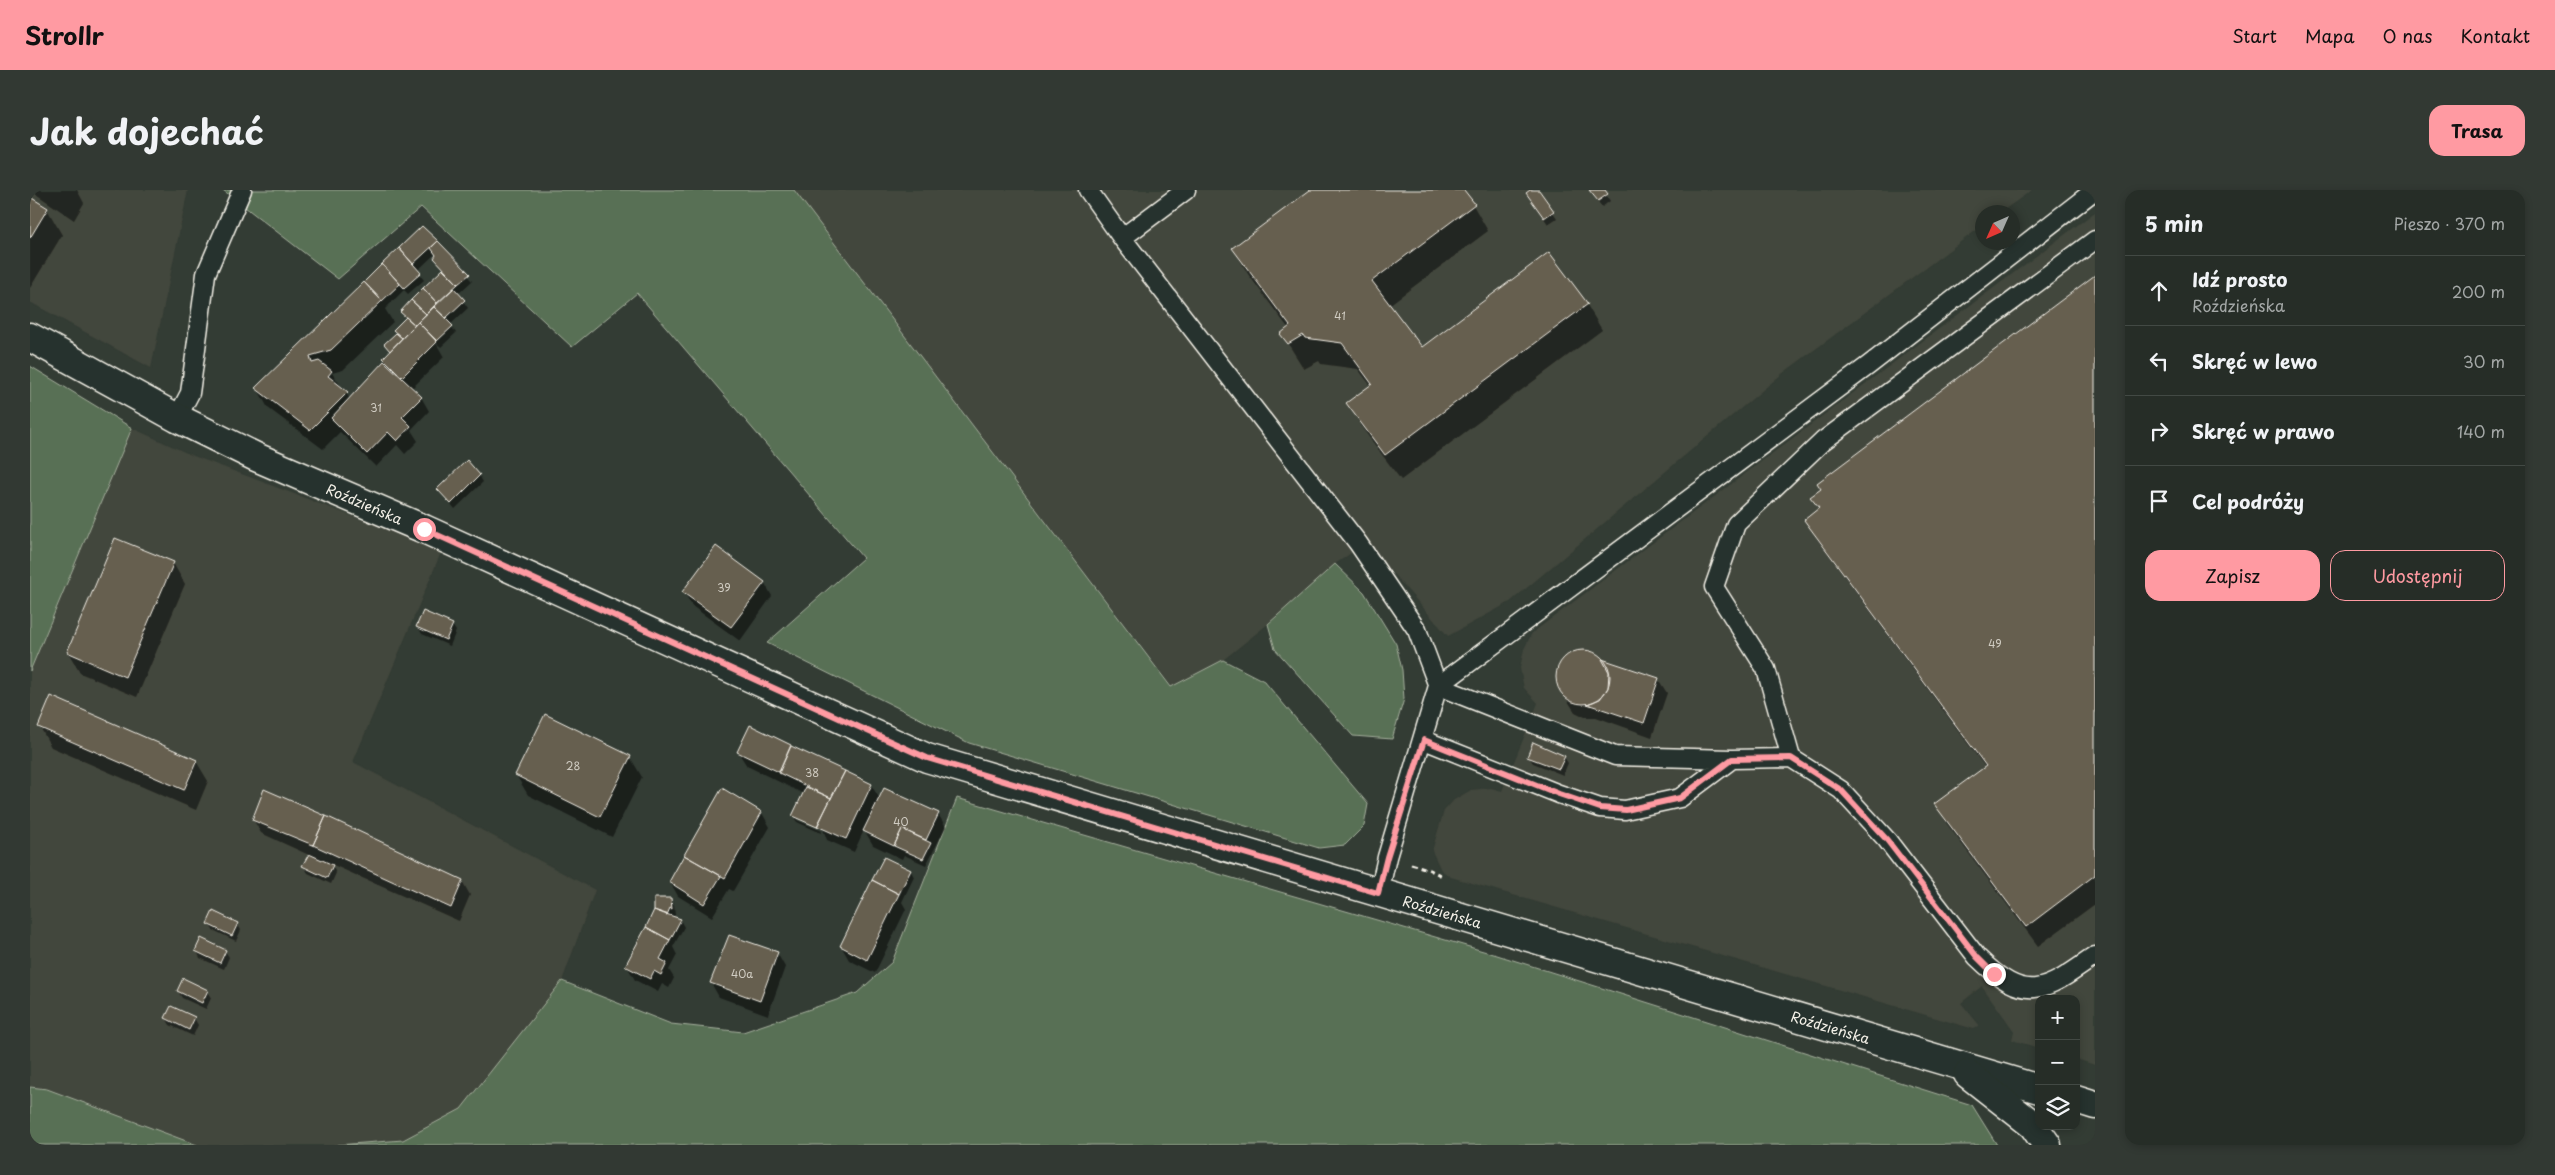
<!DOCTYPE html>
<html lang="pl">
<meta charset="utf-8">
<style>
:root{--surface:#262d27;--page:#323933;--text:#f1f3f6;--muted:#a4a8a7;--line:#424944;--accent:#ff9aa2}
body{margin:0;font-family:"Playpen Sans",sans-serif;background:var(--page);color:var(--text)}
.controls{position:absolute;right:15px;bottom:15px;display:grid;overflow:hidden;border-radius:10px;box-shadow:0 2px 8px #0003}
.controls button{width:45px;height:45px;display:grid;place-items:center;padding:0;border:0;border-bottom:1px solid var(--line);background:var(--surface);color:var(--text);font:25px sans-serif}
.compass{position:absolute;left:1945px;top:15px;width:45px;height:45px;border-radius:50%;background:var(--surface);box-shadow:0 2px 8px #0003;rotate:225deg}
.stop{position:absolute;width:15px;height:15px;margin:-11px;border:4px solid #ff9aa2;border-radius:50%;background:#fff}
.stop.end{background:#ff9aa2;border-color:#fff;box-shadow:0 1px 5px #0008}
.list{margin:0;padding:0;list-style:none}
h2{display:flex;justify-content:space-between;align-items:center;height:65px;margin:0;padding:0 20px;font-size:21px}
h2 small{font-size:16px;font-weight:400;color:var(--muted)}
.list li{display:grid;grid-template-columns:32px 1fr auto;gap:15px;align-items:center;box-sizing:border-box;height:70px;padding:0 20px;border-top:1px solid var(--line)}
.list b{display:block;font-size:19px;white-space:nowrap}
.list p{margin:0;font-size:16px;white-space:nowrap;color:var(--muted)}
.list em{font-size:16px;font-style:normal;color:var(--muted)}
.actions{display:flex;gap:10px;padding:15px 20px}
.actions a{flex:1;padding:11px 0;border:1px solid var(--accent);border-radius:15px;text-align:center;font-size:18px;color:var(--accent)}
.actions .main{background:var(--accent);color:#111}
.icon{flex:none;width:28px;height:28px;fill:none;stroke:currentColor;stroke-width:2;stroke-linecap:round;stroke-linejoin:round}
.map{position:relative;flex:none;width:2065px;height:955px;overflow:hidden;border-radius:15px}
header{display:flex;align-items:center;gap:30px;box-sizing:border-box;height:70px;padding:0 25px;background:var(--accent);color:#111}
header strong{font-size:24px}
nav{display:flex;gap:28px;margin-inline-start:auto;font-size:18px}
.intro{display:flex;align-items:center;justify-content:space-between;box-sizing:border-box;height:120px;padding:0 30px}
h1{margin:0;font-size:35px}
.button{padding:12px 22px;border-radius:15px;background:var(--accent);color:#111;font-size:18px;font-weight:700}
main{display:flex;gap:30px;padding:0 30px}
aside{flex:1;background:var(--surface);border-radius:15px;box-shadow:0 2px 8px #0003}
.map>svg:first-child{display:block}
</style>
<header>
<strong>Strollr</strong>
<nav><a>Start</a><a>Mapa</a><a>O nas</a><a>Kontakt</a></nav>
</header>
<div class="intro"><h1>Jak dojechać</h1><a class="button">Trasa</a></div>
<main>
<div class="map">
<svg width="2065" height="955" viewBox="0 0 2065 955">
<rect width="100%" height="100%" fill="#333c34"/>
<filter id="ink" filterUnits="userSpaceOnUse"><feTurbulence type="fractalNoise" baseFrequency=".02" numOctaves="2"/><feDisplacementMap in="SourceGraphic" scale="10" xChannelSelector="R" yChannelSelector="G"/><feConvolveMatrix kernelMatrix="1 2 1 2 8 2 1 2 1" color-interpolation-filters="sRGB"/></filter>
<g filter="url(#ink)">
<path fill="#42463c" d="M 0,0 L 158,0 L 121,178 L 0,112 Z
M 764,0 L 2002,0 L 1971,22 L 1952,22 L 1952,36 L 1753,183 L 1480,412 L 1418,446 L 1336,353 L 1305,374 L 1238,434 L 1193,470 L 1142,497 Z
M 2065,22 L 2065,875 L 2046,869 L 2046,809 L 2009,809 L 2009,858 L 1982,850 L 1984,841 L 1952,796 L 1931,813 L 1950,836 L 1944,839 L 1421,687 L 1411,680 L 1402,661 L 1414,621 L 1424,610 L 1441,600 L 1461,598 L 1472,601 L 1508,513 L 1494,498 L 1490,478 L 1494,459 L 1502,443 Z
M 102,238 L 161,265 L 412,360 L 323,572 L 565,700 L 532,791 L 431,919 L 373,950 L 307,955 L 167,955 L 17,899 L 0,897 L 0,481 Z"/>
<path fill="#586f54" stroke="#a6b09e" d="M 193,0 L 764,0 L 1141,497 L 1193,470 L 1234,491 L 1338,614 L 1334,636 L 1315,655 L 1289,658 L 939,553 L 737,453 L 833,368 L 607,103 L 542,157 L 391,17 L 308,89 Z
M 0,176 L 102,238 L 0,481 Z
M 1305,374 L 1334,402 L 1366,454 L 1372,480 L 1374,509 L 1362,549 L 1323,546 L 1245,459 L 1238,434 Z
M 927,608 L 1467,765 L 1942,915 L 1967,955 L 307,955 L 373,950 L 431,919 L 532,791 L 641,834 L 713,842 L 827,803 L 862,772 Z
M 0,897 L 17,899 L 167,955 L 0,955 Z"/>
<path fill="#0007" fill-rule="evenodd" d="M 0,0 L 47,0 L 54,13 L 44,30 Z
M 1282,0 L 1432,0 L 1443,15 L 1458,41 L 1359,115 L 1392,158 L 1557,115 L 1572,140 L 1371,290 L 1333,239 L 1318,214 L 1341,196 L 1328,179 L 1291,174 L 1289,171 L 1274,179 L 1252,144 L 1259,139 L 1218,84 L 1203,58 Z
M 1502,0 L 1507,0 L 1527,28 L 1518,34 L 1497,4 Z
M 1559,0 L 1573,0 L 1580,11 L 1572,17 Z
M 0,8 L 17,19 L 32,45 L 0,98 Z
M 392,37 L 442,91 L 428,104 L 438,118 L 420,135 L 426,143 L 411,157 L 406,153 L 414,167 L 382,198 L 391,207 L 399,221 L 381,240 L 388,251 L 375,264 L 367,255 L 346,277 L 310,242 L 293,259 L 238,218 L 227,198 ZM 405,64 L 414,80 L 372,122 L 376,129 L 364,140 L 367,144 L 355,154 L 361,163 L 320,209 L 302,183 L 313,180 L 363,132 L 355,119 L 374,100 L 378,104 L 394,90 L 387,81 Z
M 2065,87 L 2065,714 L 2008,756 L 1917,634 L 1906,614 L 1955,577 L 1788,350 L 1776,330 L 1789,320 L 1782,307 Z
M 449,285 L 453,292 L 425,319 L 408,299 Z
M 143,373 L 155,394 L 107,507 L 50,483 L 38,462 Z
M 734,392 L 742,406 L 710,451 L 662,416 L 654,402 Z
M 422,435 L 426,441 L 420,456 L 392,444 L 388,437 Z
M 1557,462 L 1572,470 L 1628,489 L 1637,503 L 1622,547 L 1566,527 L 1555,527 L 1545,522 L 1529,497 L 1527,488 L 1533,471 L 1544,463 Z
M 720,536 L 841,595 L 850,609 L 908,624 L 916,637 L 896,675 L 874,665 L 872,669 L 843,655 L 834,640 L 824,662 L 797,650 L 793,639 L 767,627 L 767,630 L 792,641 L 791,643 L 767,632 L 763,626 L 774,604 L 717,576 L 708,562 Z
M 10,537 L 166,571 L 178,591 L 166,620 L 21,557 Z
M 600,567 L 612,587 L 582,647 L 498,605 L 486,585 Z
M 1499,567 L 1534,567 L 1538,573 L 1533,585 L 1503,573 Z
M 693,600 L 732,623 L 740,637 L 703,701 L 699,699 L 682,727 L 648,706 L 640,692 Z
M 223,629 L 432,691 L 440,705 L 429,731 L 301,674 L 306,683 L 301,694 L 278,683 L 274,676 L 279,665 L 231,643 Z
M 881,681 L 884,687 L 872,712 L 876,719 L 845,783 L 819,770 L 811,756 Z
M 640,709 L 644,716 L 645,725 L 642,728 L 650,730 L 654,737 L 643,757 L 647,765 L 639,780 L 644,788 L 639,798 L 632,794 L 628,802 L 605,790 L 597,776 Z
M 179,734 L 207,734 L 211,740 L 206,751 L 183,740 Z
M 167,761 L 195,761 L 199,767 L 194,779 L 170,768 Z
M 747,763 L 755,777 L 738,825 L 689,807 L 681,793 Z
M 148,801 L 177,801 L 181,808 L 176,819 L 152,808 Z
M 136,828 L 164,828 L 168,835 L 163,846 L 140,835 Z"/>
<path fill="#665e50" stroke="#f4f1e8" d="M 1280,0 L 1434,0 L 1445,14 L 1342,91 L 1392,157 L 1519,62 L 1558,114 L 1355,265 L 1316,213 L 1342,194 L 1312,153 L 1275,148 L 1273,145 L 1258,154 L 1250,144 L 1260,136 L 1202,58 Z
M 1500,0 L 1509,0 L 1524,21 L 1514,28 L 1496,3 Z
M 1559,0 L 1575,0 L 1578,4 L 1568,11 Z
M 0,7 L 18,18 L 0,48 Z
M 392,36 L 408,51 L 383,74 L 369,58 Z
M 408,51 L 440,84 L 428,94 L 404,68 L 406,65 L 401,58 Z
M 369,58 L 391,83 L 374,98 L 352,74 Z
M 352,74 L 370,94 L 352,111 L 334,92 Z
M 413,79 L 428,94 L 407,113 L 393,98 Z
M 2065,85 L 2065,685 L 1996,737 L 1904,614 L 1956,576 L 1774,330 L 1789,318 L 1780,307 L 1791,299 L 1787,293 Z
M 334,92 L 352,111 L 301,160 L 280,166 L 282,173 L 289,171 L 302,181 L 298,186 L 318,202 L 280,240 L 225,198 Z
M 393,98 L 407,113 L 396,124 L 381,110 Z
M 424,98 L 435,110 L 416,128 L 404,117 Z
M 381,110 L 396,124 L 385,135 L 370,122 Z
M 404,117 L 423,136 L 407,151 L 388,132 Z
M 376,127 L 385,135 L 372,148 L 363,140 Z
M 388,132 L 407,152 L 372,187 L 353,168 Z
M 366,143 L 372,148 L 360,161 L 354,154 Z
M 354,171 L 392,207 L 372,227 L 381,236 L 367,251 L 358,242 L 337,264 L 301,228 Z
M 437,270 L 450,285 L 421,314 L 407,299 Z
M 85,348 L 144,372 L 95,487 L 37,462 Z
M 686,356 L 735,392 L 701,437 L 652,402 Z
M 393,421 L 423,434 L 416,450 L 386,437 Z
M1526 487a27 27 0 1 1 54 0a27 27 0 1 1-54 0Z
M 1572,469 L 1629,488 L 1614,533 L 1557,514 L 1570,509 L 1578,498 L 1579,482 Z
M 21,506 L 167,570 L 154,600 L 8,537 Z
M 515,524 L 601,566 L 570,627 L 485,585 Z
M 720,535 L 761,555 L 749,582 L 707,562 Z
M 1503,552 L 1535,566 L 1529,579 L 1497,567 Z
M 761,556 L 815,581 L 801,608 L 749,583 Z
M 815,581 L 842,594 L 816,649 L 787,636 Z
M 776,597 L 801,608 L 787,637 L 762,626 Z
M 692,598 L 732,622 L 695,688 L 654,665 Z
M 854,598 L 909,623 L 896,650 L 872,639 L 864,656 L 833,641 Z
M 234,599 L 296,626 L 283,655 L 222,630 Z
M 296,626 L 433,690 L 421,718 L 283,655 Z
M 872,639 L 901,653 L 893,669 L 864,656 Z
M 279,664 L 303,675 L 297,688 L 272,676 Z
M 654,665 L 691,686 L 674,714 L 639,692 Z
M 854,667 L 881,680 L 869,704 L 842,690 Z
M 842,690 L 869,704 L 837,770 L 810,756 Z
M 624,708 L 641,708 L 642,719 L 640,718 L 637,725 L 624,720 Z
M 624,720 L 651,729 L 640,750 L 616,737 Z
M 183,721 L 208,733 L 202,746 L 177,734 Z
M 616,737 L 640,750 L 630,769 L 637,773 L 631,785 L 624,781 L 620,789 L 595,776 Z
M 699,745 L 748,762 L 730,811 L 680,793 Z
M 171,748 L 196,760 L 190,773 L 165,761 Z
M 153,788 L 178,800 L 172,813 L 147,801 Z
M 141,816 L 165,827 L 159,840 L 135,828 Z"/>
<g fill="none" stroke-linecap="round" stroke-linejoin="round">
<g stroke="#f4f1e8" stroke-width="21">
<path id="lane" d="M 1058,0 L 1092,48 L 1328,353 L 1387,440 L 1408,496 L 1357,667 L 1349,703
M 1092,48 L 1156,0
M 147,228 L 160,203 L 176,84 L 212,0
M 1408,496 L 1839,175 L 2065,0
M 1408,496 L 1585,566 L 1702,569 L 1761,568 L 1811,600 L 1857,650 L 1947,767 C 1997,816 2015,801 2065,766
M 1394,550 L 1529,604 L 1570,618 L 1595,620 L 1650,608 L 1702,569
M 1761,568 L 1736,479 L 1684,397 L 1706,334 L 1793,251 L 2065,50"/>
</g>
<g stroke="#f4f1e8" stroke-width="31">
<g id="street">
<path id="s1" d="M 0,147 L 147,228 L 226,267 L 394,339 L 897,568 L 2009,899"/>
<path d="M 1938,884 L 2003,935 L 2017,955"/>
<path d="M 2046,909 L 2065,915"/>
</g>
</g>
<path stroke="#f4f1e8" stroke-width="3" stroke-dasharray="5 4" stroke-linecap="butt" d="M 1381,674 L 1398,679 L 1414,687"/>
<use href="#lane" stroke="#26332d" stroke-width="18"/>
<use href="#street" stroke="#26332d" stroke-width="28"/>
</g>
</g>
<g fill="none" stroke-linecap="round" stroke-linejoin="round" filter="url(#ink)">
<path stroke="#ff9aa2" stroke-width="6" d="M 394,339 L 897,568 L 1348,703 L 1357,667 L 1394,550 L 1529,604 L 1570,618 L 1596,620 L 1650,608 L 1702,569 L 1761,568 L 1811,600 L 1857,650 L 1947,767 L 1964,784"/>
</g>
<g text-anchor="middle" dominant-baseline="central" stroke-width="4" stroke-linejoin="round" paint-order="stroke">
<g font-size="11" fill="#d0ccc2">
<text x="1310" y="125">41</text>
<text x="346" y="217">31</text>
<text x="694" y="397">39</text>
<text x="1965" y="453">49</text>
<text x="543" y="575">28</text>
<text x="782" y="582">38</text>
<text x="871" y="631">40</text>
<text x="712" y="783">40a</text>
</g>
<g font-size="14" fill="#f4f1e8" stroke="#26332d">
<text stroke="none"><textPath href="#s1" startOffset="374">Roździeńska</textPath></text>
<text stroke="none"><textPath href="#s1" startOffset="1529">Roździeńska</textPath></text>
<text stroke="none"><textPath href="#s1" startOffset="1934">Roździeńska</textPath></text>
</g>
</g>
</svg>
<div class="controls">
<button>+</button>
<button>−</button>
<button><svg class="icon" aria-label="layers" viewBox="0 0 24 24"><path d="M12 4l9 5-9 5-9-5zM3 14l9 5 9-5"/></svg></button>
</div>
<svg class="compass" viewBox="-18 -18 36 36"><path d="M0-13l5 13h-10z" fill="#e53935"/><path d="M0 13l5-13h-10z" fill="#a4a8a7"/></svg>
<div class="stop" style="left:394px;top:339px"></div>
<div class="stop end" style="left:1964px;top:784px"></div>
</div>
<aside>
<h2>5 min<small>Pieszo · 370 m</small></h2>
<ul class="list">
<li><svg class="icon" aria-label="ahead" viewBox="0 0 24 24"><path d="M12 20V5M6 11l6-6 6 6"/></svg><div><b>Idź prosto</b><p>Roździeńska</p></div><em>200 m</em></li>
<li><svg class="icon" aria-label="left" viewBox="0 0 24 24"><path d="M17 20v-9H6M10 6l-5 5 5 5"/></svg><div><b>Skręć w lewo</b></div><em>30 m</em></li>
<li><svg class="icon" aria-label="right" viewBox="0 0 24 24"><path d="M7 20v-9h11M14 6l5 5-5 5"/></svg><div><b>Skręć w prawo</b></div><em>140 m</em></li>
<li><svg class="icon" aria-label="arrive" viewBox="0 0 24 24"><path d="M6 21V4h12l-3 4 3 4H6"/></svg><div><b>Cel podróży</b></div></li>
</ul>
<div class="actions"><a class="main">Zapisz</a><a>Udostępnij</a></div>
</aside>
</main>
